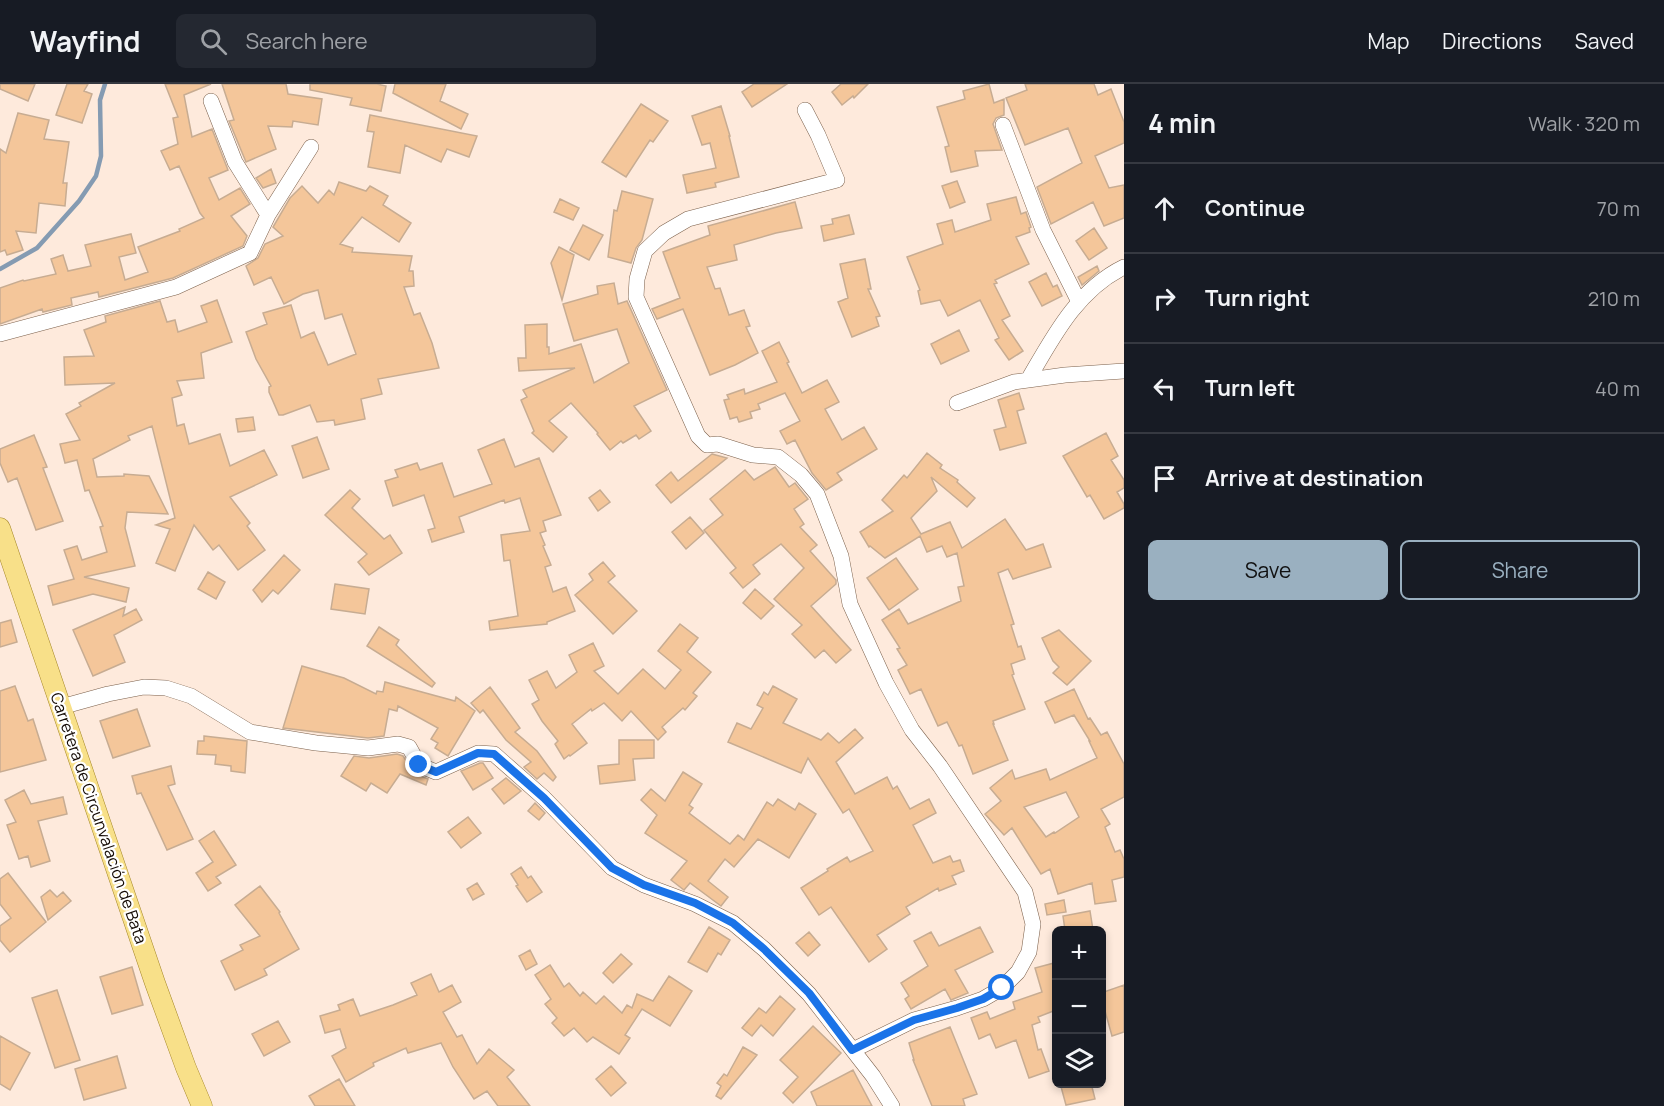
<!DOCTYPE html>
<meta charset="utf-8">
<style>
:root{--surface:#171b24;--page:#242831;--text:#f1f3f6;--muted:#9ea1a6;--line:#363941;--accent:#9ab0c0}
body{margin:0;font-family:Manrope,sans-serif;background:var(--page);color:var(--text)}
.controls{position:absolute;right:18px;bottom:18px;display:grid;overflow:hidden;border-radius:9px;box-shadow:0 3px 9px #0003}
.controls button{width:54px;height:54px;display:grid;place-items:center;padding:0;border:0;border-bottom:2px solid var(--line);background:var(--surface);color:var(--text);font:30px sans-serif}
.stop{position:absolute;width:18px;height:18px;margin:-14px;border:4px solid #1a73e8;border-radius:50%;background:#fff}
.stop.end{background:#1a73e8;border-color:#fff;box-shadow:0 2px 6px #0008}
.list{margin:0;padding:0;list-style:none}
h2{display:flex;justify-content:space-between;align-items:center;height:78px;margin:0;padding:0 24px;font-size:26px}
h2 small{font-size:20px;font-weight:400;color:var(--muted)}
.list li{display:grid;grid-template-columns:39px 1fr auto;gap:18px;align-items:center;box-sizing:border-box;height:90px;padding:0 24px;border-top:2px solid var(--line)}
.list b{display:block;font-size:22px;white-space:nowrap}
.list em{font-size:20px;font-style:normal;color:var(--muted)}
.actions{display:flex;gap:12px;padding:18px 24px}
.actions a{flex:1;padding:14px 0;border:2px solid var(--accent);border-radius:9px;text-align:center;font-size:21px;color:var(--accent)}
.actions .main{background:var(--accent);color:#111}
.icon{flex:none;width:33px;height:33px;fill:none;stroke:currentColor;stroke-width:2;stroke-linecap:round;stroke-linejoin:round}
.map{position:relative;flex:none;width:1124px;height:1022px;overflow:hidden}
header{display:flex;align-items:center;gap:36px;box-sizing:border-box;height:84px;padding:0 30px;background:var(--surface);border-bottom:2px solid var(--line)}
header strong{font-size:28px}
nav{display:flex;gap:33px;margin-inline-start:auto;font-size:21px}
.search{width:420px;height:54px;background:var(--page);display:flex;align-items:center;gap:15px;box-sizing:border-box;padding:0 21px;border-radius:9px;color:var(--muted);font-size:22px}
main{display:flex}
aside{flex:1;background:var(--surface)}
.map>svg:first-child{display:block}
</style>
<header>
<strong>Wayfind</strong>
<div class="search"><svg class="icon" aria-label="search" viewBox="0 0 24 24"><circle cx="10" cy="10" r="6"/><path d="M15 15l6 6"/></svg>Search here</div>
<nav><a>Map</a><a>Directions</a><a>Saved</a></nav>
</header>
<main>
<div class="map">
<svg width="1124" height="1022" viewBox="0 0 1124 1022">
<rect width="100%" height="100%" fill="#feeadc"/>
<g fill="none" stroke-linecap="round" stroke-linejoin="round">
<path stroke="#859bb2" stroke-width="4.5" d="M 0,185 L 37,164 L 79,117 L 96,92 L 101,72 L 100,16 L 105,0"/>
</g>
<path fill="#f4c69a" stroke="#c7ac92" stroke-width="1.5" fill-rule="evenodd" d="M 0,0 L 35,0 L 28,17 L 0,5 Z
M 67,0 L 88,0 L 84,7 L 92,10 L 82,39 L 56,31 Z
M 165,0 L 211,0 L 184,11 L 192,53 L 212,45 L 228,86 L 209,94 L 219,116 L 240,104 L 250,120 L 231,132 L 247,152 L 243,162 L 173,194 L 99,213 L 98,208 L 71,214 L 72,221 L 43,228 L 42,225 L 0,240 L 0,204 L 23,196 L 24,197 L 56,190 L 51,175 L 63,171 L 68,187 L 91,182 L 85,161 L 131,150 L 136,169 L 119,173 L 125,196 L 148,188 L 138,163 L 180,147 L 179,145 L 204,134 L 200,129 L 179,82 L 170,86 L 161,67 L 178,60 L 173,34 L 178,33 Z
M 222,0 L 286,0 L 288,10 L 322,15 L 318,41 L 293,37 L 292,43 L 268,42 L 276,65 L 246,78 L 229,37 L 234,36 Z
M 310,0 L 377,0 L 386,2 L 381,27 L 350,21 L 352,14 L 310,6 Z
M 395,0 L 446,0 L 440,17 L 468,30 L 461,45 L 393,9 Z
M 754,0 L 787,0 L 752,23 L 742,8 Z
M 841,0 L 868,0 L 854,14 L 853,12 L 842,21 L 832,8 Z
M 989,0 L 994,19 L 1004,15 L 1004,31 L 996,34 L 993,40 L 1002,66 L 975,67 L 978,82 L 951,88 L 945,63 L 949,62 L 937,23 L 965,15 L 963,7 Z
M 1025,0 L 1094,0 L 1098,11 L 1111,5 L 1124,38 L 1124,59 L 1095,72 L 1109,104 L 1124,101 L 1124,134 L 1104,142 L 1093,118 L 1051,140 L 1037,103 L 1082,79 L 1068,44 L 1025,61 L 1006,14 L 1027,6 Z
M 641,20 L 668,37 L 653,58 L 650,56 L 626,93 L 602,78 Z
M 721,22 L 730,52 L 729,52 L 739,93 L 715,99 L 716,103 L 687,109 L 683,91 L 716,84 L 710,59 L 702,61 L 692,32 Z
M 18,29 L 49,36 L 44,55 L 69,58 L 63,99 L 67,99 L 65,122 L 39,119 L 36,149 L 16,147 L 23,166 L 7,171 L 5,166 L 0,168 L 0,65 L 6,69 Z
M 370,31 L 477,52 L 469,73 L 447,65 L 441,78 L 405,61 L 400,89 L 368,83 L 374,48 L 367,47 Z
M 271,85 L 276,99 L 263,104 L 256,94 Z
M 957,97 L 965,118 L 950,124 L 942,102 Z
M 339,98 L 366,107 L 370,102 L 388,112 L 383,121 L 411,139 L 399,158 L 362,133 L 340,160 L 353,164 L 352,168 L 412,172 L 409,187 L 413,187 L 414,202 L 404,203 L 414,231 L 420,229 L 432,259 L 439,284 L 378,295 L 382,310 L 361,315 L 365,335 L 335,341 L 334,336 L 317,338 L 310,321 L 283,331 L 279,331 L 269,308 L 269,303 L 271,302 L 256,275 L 246,248 L 267,240 L 263,229 L 291,221 L 301,254 L 314,248 L 328,281 L 356,270 L 342,230 L 325,235 L 318,206 L 303,210 L 284,220 L 271,193 L 254,201 L 246,182 L 258,174 L 265,160 L 283,152 L 273,143 L 290,114 L 302,102 L 318,119 L 329,106 L 334,111 Z
M 622,107 L 653,115 L 642,156 L 636,164 L 631,179 L 608,173 L 614,126 L 617,127 Z
M 1016,113 L 1021,130 L 1026,128 L 1031,143 L 1029,144 L 1030,148 L 1016,153 L 1029,180 L 995,196 L 997,199 L 994,200 L 1010,232 L 1002,236 L 1023,267 L 1009,276 L 995,256 L 999,254 L 980,216 L 948,232 L 940,216 L 921,220 L 918,207 L 920,206 L 907,173 L 943,160 L 937,140 L 952,136 L 955,148 L 991,136 L 987,120 Z
M 560,115 L 579,124 L 573,136 L 554,128 Z
M 795,118 L 802,144 L 776,149 L 734,161 L 737,176 L 707,183 L 715,205 L 720,204 L 729,231 L 744,226 L 750,242 L 746,243 L 758,269 L 735,281 L 710,291 L 683,225 L 657,235 L 652,225 L 680,214 L 663,168 L 710,151 L 708,142 Z
M 849,131 L 854,150 L 824,157 L 821,142 L 833,140 L 832,135 Z
M 583,141 L 603,151 L 589,176 L 570,166 Z
M 1094,144 L 1107,164 L 1089,176 L 1076,157 Z
M 559,163 L 574,171 L 562,216 L 551,179 Z
M 865,175 L 871,205 L 868,205 L 880,232 L 876,233 L 879,242 L 852,253 L 838,218 L 848,214 L 840,180 Z
M 1097,182 L 1099,187 L 1082,201 L 1078,193 Z
M 1046,189 L 1053,203 L 1057,201 L 1062,212 L 1042,222 L 1029,198 Z
M 614,199 L 618,220 L 627,217 L 667,306 L 634,322 L 651,347 L 639,355 L 636,351 L 623,359 L 621,357 L 610,366 L 597,350 L 598,349 L 571,319 L 549,337 L 567,353 L 553,368 L 532,349 L 534,347 L 521,316 L 527,313 L 523,306 L 575,284 L 519,287 L 518,274 L 526,274 L 525,241 L 547,240 L 547,263 L 549,263 L 549,270 L 581,260 L 594,299 L 629,279 L 617,245 L 574,257 L 563,220 L 598,210 L 597,202 Z
M 217,216 L 232,258 L 201,269 L 204,294 L 177,297 L 182,311 L 172,314 L 177,342 L 184,340 L 189,360 L 220,350 L 230,382 L 264,366 L 277,391 L 230,413 L 250,439 L 247,442 L 265,466 L 238,486 L 219,461 L 213,466 L 194,441 L 175,487 L 156,479 L 170,445 L 156,441 L 175,434 L 152,342 L 128,352 L 130,356 L 93,375 L 97,393 L 124,392 L 124,390 L 149,392 L 168,430 L 127,428 L 125,444 L 135,482 L 84,493 L 129,504 L 126,518 L 93,510 L 53,521 L 48,502 L 74,495 L 64,466 L 77,462 L 82,476 L 107,468 L 100,443 L 103,442 L 89,406 L 85,407 L 77,376 L 65,379 L 60,360 L 80,356 L 66,330 L 81,322 L 79,319 L 115,299 L 65,301 L 64,273 L 94,272 L 84,246 L 106,238 L 105,232 L 160,217 L 167,238 L 175,236 L 178,248 L 207,238 L 201,222 Z
M 959,246 L 969,267 L 941,280 L 931,260 Z
M 779,258 L 789,278 L 787,279 L 802,309 L 827,296 L 839,318 L 825,325 L 842,356 L 864,343 L 877,365 L 837,389 L 842,396 L 826,406 L 812,389 L 795,356 L 787,360 L 780,347 L 800,337 L 785,309 L 758,320 L 760,325 L 750,328 L 752,334 L 739,338 L 737,333 L 730,335 L 724,316 L 729,315 L 727,311 L 744,305 L 745,310 L 777,298 L 762,267 Z
M 1019,309 L 1024,325 L 1017,327 L 1026,359 L 1000,366 L 994,346 L 1006,343 L 998,316 Z
M 253,333 L 255,346 L 238,348 L 236,335 Z
M 1106,349 L 1118,372 L 1111,376 L 1124,396 L 1124,404 L 1117,408 L 1124,420 L 1124,424 L 1104,435 L 1090,411 L 1087,413 L 1063,372 Z
M 34,351 L 47,383 L 43,384 L 63,437 L 36,446 L 17,394 L 8,398 L 0,379 L 0,365 Z
M 317,353 L 329,385 L 303,394 L 292,362 Z
M 504,355 L 515,383 L 539,374 L 561,431 L 543,437 L 546,447 L 540,449 L 545,461 L 543,462 L 551,481 L 545,483 L 553,508 L 566,503 L 575,527 L 547,538 L 547,540 L 490,546 L 489,537 L 518,532 L 510,476 L 504,477 L 501,451 L 530,447 L 520,414 L 505,419 L 504,416 L 459,433 L 464,448 L 432,458 L 428,446 L 435,444 L 424,411 L 393,422 L 385,397 L 398,393 L 395,386 L 417,379 L 420,386 L 442,379 L 454,413 L 492,400 L 478,366 Z
M 927,369 L 942,381 L 940,384 L 958,396 L 957,398 L 975,414 L 967,423 L 931,393 L 937,407 L 911,434 L 921,450 L 950,438 L 962,464 L 1005,435 L 1026,466 L 1043,460 L 1051,483 L 1013,495 L 1008,485 L 998,489 L 1014,540 L 1011,541 L 1018,563 L 1021,562 L 1025,575 L 1011,580 L 1014,590 L 1012,591 L 1025,625 L 993,637 L 994,640 L 993,640 L 1008,676 L 973,690 L 962,661 L 959,662 L 947,638 L 938,642 L 921,605 L 910,610 L 898,586 L 907,581 L 897,565 L 900,564 L 882,536 L 899,525 L 908,540 L 961,517 L 958,503 L 964,502 L 957,469 L 947,473 L 942,462 L 927,468 L 920,452 L 885,474 L 870,462 L 869,463 L 860,448 L 893,427 L 882,416 L 904,391 L 907,394 Z
M 712,370 L 727,374 L 671,419 L 656,401 L 671,388 L 678,397 Z
M 775,383 L 789,403 L 795,399 L 808,415 L 794,425 L 804,440 L 800,443 L 817,461 L 810,467 L 836,496 L 836,500 L 811,522 L 851,566 L 836,579 L 824,566 L 815,574 L 792,550 L 802,541 L 774,515 L 804,484 L 781,460 L 753,481 L 760,490 L 743,504 L 730,489 L 736,484 L 704,446 L 723,431 L 710,415 L 745,386 L 754,396 Z
M 350,406 L 360,415 L 352,424 L 384,455 L 390,451 L 402,469 L 369,491 L 358,478 L 367,470 L 325,431 Z
M 600,406 L 610,418 L 598,427 L 589,414 Z
M 690,433 L 704,449 L 686,465 L 672,448 Z
M 284,471 L 300,486 L 278,510 L 273,506 L 262,518 L 253,506 Z
M 896,474 L 918,505 L 889,526 L 867,494 Z
M 603,478 L 615,492 L 608,498 L 637,527 L 613,550 L 575,511 L 593,496 L 589,490 Z
M 208,488 L 225,498 L 216,515 L 198,505 Z
M 335,500 L 369,505 L 365,530 L 331,525 Z
M 755,505 L 774,522 L 761,535 L 743,519 Z
M 125,523 L 123,532 L 136,525 L 142,536 L 114,551 L 125,578 L 93,592 L 73,546 Z
M 11,536 L 17,558 L 0,563 L 0,539 Z
M 680,540 L 698,554 L 687,568 L 711,588 L 693,609 L 697,612 L 685,626 L 683,624 L 662,643 L 666,648 L 658,656 L 631,627 L 622,637 L 604,619 L 592,627 L 591,625 L 572,640 L 587,659 L 570,672 L 569,671 L 564,675 L 555,660 L 558,657 L 542,637 L 532,620 L 539,616 L 529,596 L 547,587 L 556,604 L 577,588 L 569,571 L 593,559 L 604,582 L 594,587 L 618,610 L 643,585 L 665,605 L 681,586 L 658,567 Z
M 379,543 L 399,556 L 396,561 L 435,599 L 432,603 L 367,562 Z
M 1059,546 L 1091,577 L 1067,601 L 1053,589 L 1059,583 L 1053,577 L 1042,554 Z
M 302,582 L 344,594 L 376,610 L 377,607 L 383,608 L 385,598 L 455,617 L 456,613 L 475,627 L 448,672 L 435,664 L 438,659 L 431,655 L 438,644 L 398,622 L 397,627 L 389,625 L 384,652 L 368,654 L 283,644 Z
M 15,602 L 28,637 L 33,635 L 46,676 L 0,688 L 0,607 Z
M 773,602 L 797,615 L 783,639 L 821,656 L 828,649 L 839,659 L 855,645 L 863,654 L 836,678 L 855,710 L 887,693 L 893,705 L 897,702 L 910,725 L 929,715 L 936,729 L 913,741 L 933,779 L 950,772 L 953,778 L 960,776 L 964,787 L 952,792 L 956,800 L 939,807 L 938,804 L 906,823 L 910,830 L 877,851 L 887,865 L 869,878 L 831,823 L 819,831 L 801,804 L 828,787 L 827,785 L 847,773 L 850,778 L 873,767 L 849,725 L 843,729 L 808,674 L 801,689 L 728,658 L 737,639 L 751,645 L 763,624 L 757,621 L 764,608 L 768,611 Z
M 490,603 L 520,644 L 515,648 L 537,667 L 556,693 L 553,697 L 544,689 L 537,695 L 524,683 L 531,678 L 506,656 L 483,626 L 480,629 L 471,619 Z
M 1074,605 L 1088,635 L 1090,634 L 1101,651 L 1107,648 L 1124,680 L 1124,713 L 1101,725 L 1110,740 L 1105,743 L 1115,768 L 1120,766 L 1124,775 L 1124,793 L 1112,796 L 1116,817 L 1095,820 L 1092,799 L 1058,810 L 1050,785 L 1041,790 L 1012,744 L 1004,751 L 985,730 L 1001,717 L 990,704 L 1012,686 L 1015,695 L 1046,685 L 1050,696 L 1097,674 L 1089,657 L 1090,657 L 1074,631 L 1055,639 L 1045,618 ZM 1066,708 L 1079,733 L 1055,749 L 1054,748 L 1046,753 L 1024,723 Z
M 137,625 L 150,662 L 113,674 L 100,637 Z
M 204,652 L 247,657 L 245,689 L 231,687 L 231,682 L 215,680 L 216,671 L 197,670 L 198,657 L 204,657 Z
M 619,656 L 654,656 L 654,674 L 633,675 L 635,696 L 600,700 L 598,682 L 619,680 Z
M 397,670 L 403,672 L 415,690 L 428,695 L 426,701 L 400,690 L 387,709 L 371,699 L 366,707 L 341,692 L 354,672 L 369,674 Z
M 480,679 L 483,679 L 493,694 L 473,706 L 461,687 Z
M 171,682 L 175,700 L 168,702 L 193,755 L 167,766 L 141,709 L 137,710 L 132,692 Z
M 683,688 L 702,700 L 689,721 L 693,724 L 689,729 L 730,760 L 738,751 L 744,756 L 767,718 L 773,722 L 778,715 L 795,726 L 799,719 L 816,730 L 789,774 L 758,755 L 734,783 L 725,775 L 708,797 L 728,813 L 721,822 L 690,799 L 684,806 L 671,796 L 687,777 L 645,749 L 657,731 L 641,716 L 651,705 L 665,717 Z
M 506,694 L 521,707 L 504,720 L 492,705 Z
M 24,706 L 31,720 L 63,713 L 67,730 L 38,737 L 50,777 L 31,783 L 28,772 L 19,775 L 7,741 L 16,738 L 5,716 Z
M 535,719 L 545,729 L 539,736 L 528,727 Z
M 468,733 L 481,749 L 461,764 L 448,748 Z
M 214,747 L 236,781 L 216,793 L 221,799 L 208,807 L 196,789 L 213,778 L 199,757 Z
M 521,783 L 528,794 L 531,792 L 542,808 L 527,818 L 516,802 L 518,801 L 511,790 Z
M 8,789 L 46,838 L 10,868 L 0,856 L 0,842 L 11,834 L 0,820 L 0,795 Z
M 477,799 L 484,810 L 473,816 L 467,805 Z
M 260,802 L 280,828 L 279,829 L 299,865 L 264,885 L 267,891 L 235,906 L 221,877 L 243,866 L 240,861 L 260,852 L 235,821 Z
M 50,806 L 57,813 L 63,808 L 71,817 L 48,836 L 41,813 Z
M 1064,816 L 1066,828 L 1047,831 L 1045,820 Z
M 1090,827 L 1093,846 L 1065,846 L 1063,832 Z
M 709,843 L 730,856 L 721,871 L 718,869 L 707,888 L 688,878 Z
M 980,843 L 993,868 L 955,886 L 968,909 L 951,916 L 945,905 L 911,925 L 905,915 L 909,912 L 901,899 L 928,882 L 914,857 L 931,848 L 939,862 Z
M 809,848 L 820,861 L 808,872 L 796,859 Z
M 530,866 L 537,880 L 526,886 L 519,872 Z
M 621,870 L 632,880 L 613,899 L 603,889 Z
M 1054,879 L 1056,887 L 1056,926 L 1038,933 L 1040,938 L 1032,941 L 1038,966 L 1041,965 L 1049,987 L 1029,994 L 1016,956 L 996,964 L 990,950 L 979,955 L 971,934 L 987,928 L 990,935 L 1015,925 L 1013,918 L 1042,908 L 1035,884 Z
M 550,881 L 564,903 L 569,899 L 580,912 L 583,908 L 596,920 L 604,912 L 622,929 L 627,921 L 632,924 L 637,910 L 653,917 L 669,892 L 692,907 L 670,942 L 642,925 L 625,951 L 630,954 L 619,970 L 593,953 L 587,958 L 574,944 L 564,952 L 552,939 L 557,934 L 545,920 L 551,915 L 535,891 Z
M 132,883 L 143,921 L 112,930 L 100,893 Z
M 431,890 L 439,908 L 452,901 L 461,918 L 443,928 L 457,953 L 462,951 L 477,980 L 489,965 L 514,986 L 507,993 L 530,1022 L 498,1022 L 487,1007 L 474,1015 L 453,983 L 441,959 L 408,969 L 406,964 L 373,979 L 374,982 L 346,998 L 332,972 L 346,964 L 340,945 L 325,949 L 320,932 L 340,926 L 338,921 L 353,915 L 360,932 L 393,921 L 417,911 L 411,899 Z
M 1124,901 L 1124,948 L 1112,952 L 1105,927 L 1101,928 L 1101,909 Z
M 57,906 L 80,976 L 55,984 L 32,914 Z
M 780,912 L 795,925 L 773,952 L 761,941 L 752,952 L 742,944 L 759,924 L 766,929 Z
M 278,937 L 290,958 L 264,972 L 252,950 Z
M 813,942 L 841,969 L 793,1019 L 783,1009 L 798,993 L 780,976 Z
M 950,943 L 977,1010 L 963,1015 L 965,1022 L 932,1022 L 913,976 L 914,976 L 909,959 Z
M 0,952 L 30,969 L 10,1006 L 0,1000 Z
M 743,963 L 757,971 L 721,1015 L 716,1012 L 721,1002 L 717,999 L 724,990 L 727,992 Z
M 117,972 L 126,1004 L 84,1016 L 75,985 Z
M 611,982 L 626,999 L 611,1012 L 596,995 Z
M 853,986 L 872,1022 L 817,1022 L 811,1008 Z
M 339,995 L 355,1022 L 315,1022 L 309,1012 Z
M 1060,999 L 1091,999 L 1095,1015 L 1066,1021 Z"/>
<g fill="none" stroke-linecap="round" stroke-linejoin="round">
<g stroke="#7c614c" stroke-width="16">
<path id="minor" d="M 211,17 L 235,78 L 268,131
M 805,26 L 818,51 L 837,96 L 688,135 L 664,149 L 645,167 L 637,195 L 636,213 L 698,352 L 707,361 L 718,360 L 753,371 L 778,373 L 801,391 L 817,410 L 841,472 L 850,520 L 886,599 L 912,646 L 940,682 L 1025,808 L 1033,840 L 1029,868 L 1018,888 L 1002,904 L 983,915 L 957,924 L 914,936 L 853,966
M 1003,41 L 1043,146 L 1079,218
M 0,250 L 176,203 L 250,169 L 268,131 L 311,63 L 292,93
M 1028,296 C 1053,253 1077,206 1124,183
M 957,319 L 1014,298 L 1065,291 L 1124,287
M 61,623 L 108,610 L 144,603 L 166,604 L 191,612 L 250,648 L 316,659 L 368,664 L 398,660 L 409,663 L 419,681 L 436,688 L 478,669 L 494,670 L 544,714 L 612,784 L 644,801 L 695,820 L 733,839 L 764,865 L 809,910 L 873,992 L 892,1022"/>
</g>
<g stroke="#a58728" stroke-width="21">
<path id="major" d="M 0,444 L 155,899 L 186,984 L 202,1022"/>
</g>
<use href="#minor" stroke="#fff" stroke-width="15"/>
<use href="#major" stroke="#f8e089" stroke-width="20"/>
</g>
<g fill="none" stroke-linecap="round" stroke-linejoin="round">
<path stroke="#1a73e8" stroke-width="8" d="M 419,681 L 436,688 L 478,669 L 494,670 L 544,714 L 612,784 L 644,801 L 695,819 L 733,839 L 764,865 L 809,909 L 852,966 L 914,936 L 957,924 L 983,915 L 1002,904"/>
</g>
<g text-anchor="middle" dominant-baseline="central" stroke-width="4.5" stroke-linejoin="round" paint-order="stroke">
<g font-size="16" fill="#140a04" stroke="#fff">
<text transform="translate(99 734) rotate(71)">Carretera de Circunvalación de Bata</text>
</g>
</g>
</svg>
<div class="controls">
<button>+</button>
<button>−</button>
<button><svg class="icon" aria-label="layers" viewBox="0 0 24 24"><path d="M12 4l9 5-9 5-9-5zM3 14l9 5 9-5"/></svg></button>
</div>
<div class="stop" style="left:1002px;top:904px"></div>
<div class="stop end" style="left:419px;top:681px"></div>
</div>
<aside>
<h2>4 min<small>Walk · 320 m</small></h2>
<ul class="list">
<li><svg class="icon" aria-label="ahead" viewBox="0 0 24 24"><path d="M12 20V5M6 11l6-6 6 6"/></svg><div><b>Continue</b></div><em>70 m</em></li>
<li><svg class="icon" aria-label="right" viewBox="0 0 24 24"><path d="M7 20v-9h11M14 6l5 5-5 5"/></svg><div><b>Turn right</b></div><em>210 m</em></li>
<li><svg class="icon" aria-label="left" viewBox="0 0 24 24"><path d="M17 20v-9H6M10 6l-5 5 5 5"/></svg><div><b>Turn left</b></div><em>40 m</em></li>
<li><svg class="icon" aria-label="arrive" viewBox="0 0 24 24"><path d="M6 21V4h12l-3 4 3 4H6"/></svg><div><b>Arrive at destination</b></div></li>
</ul>
<div class="actions"><a class="main">Save</a><a>Share</a></div>
</aside>
</main>
